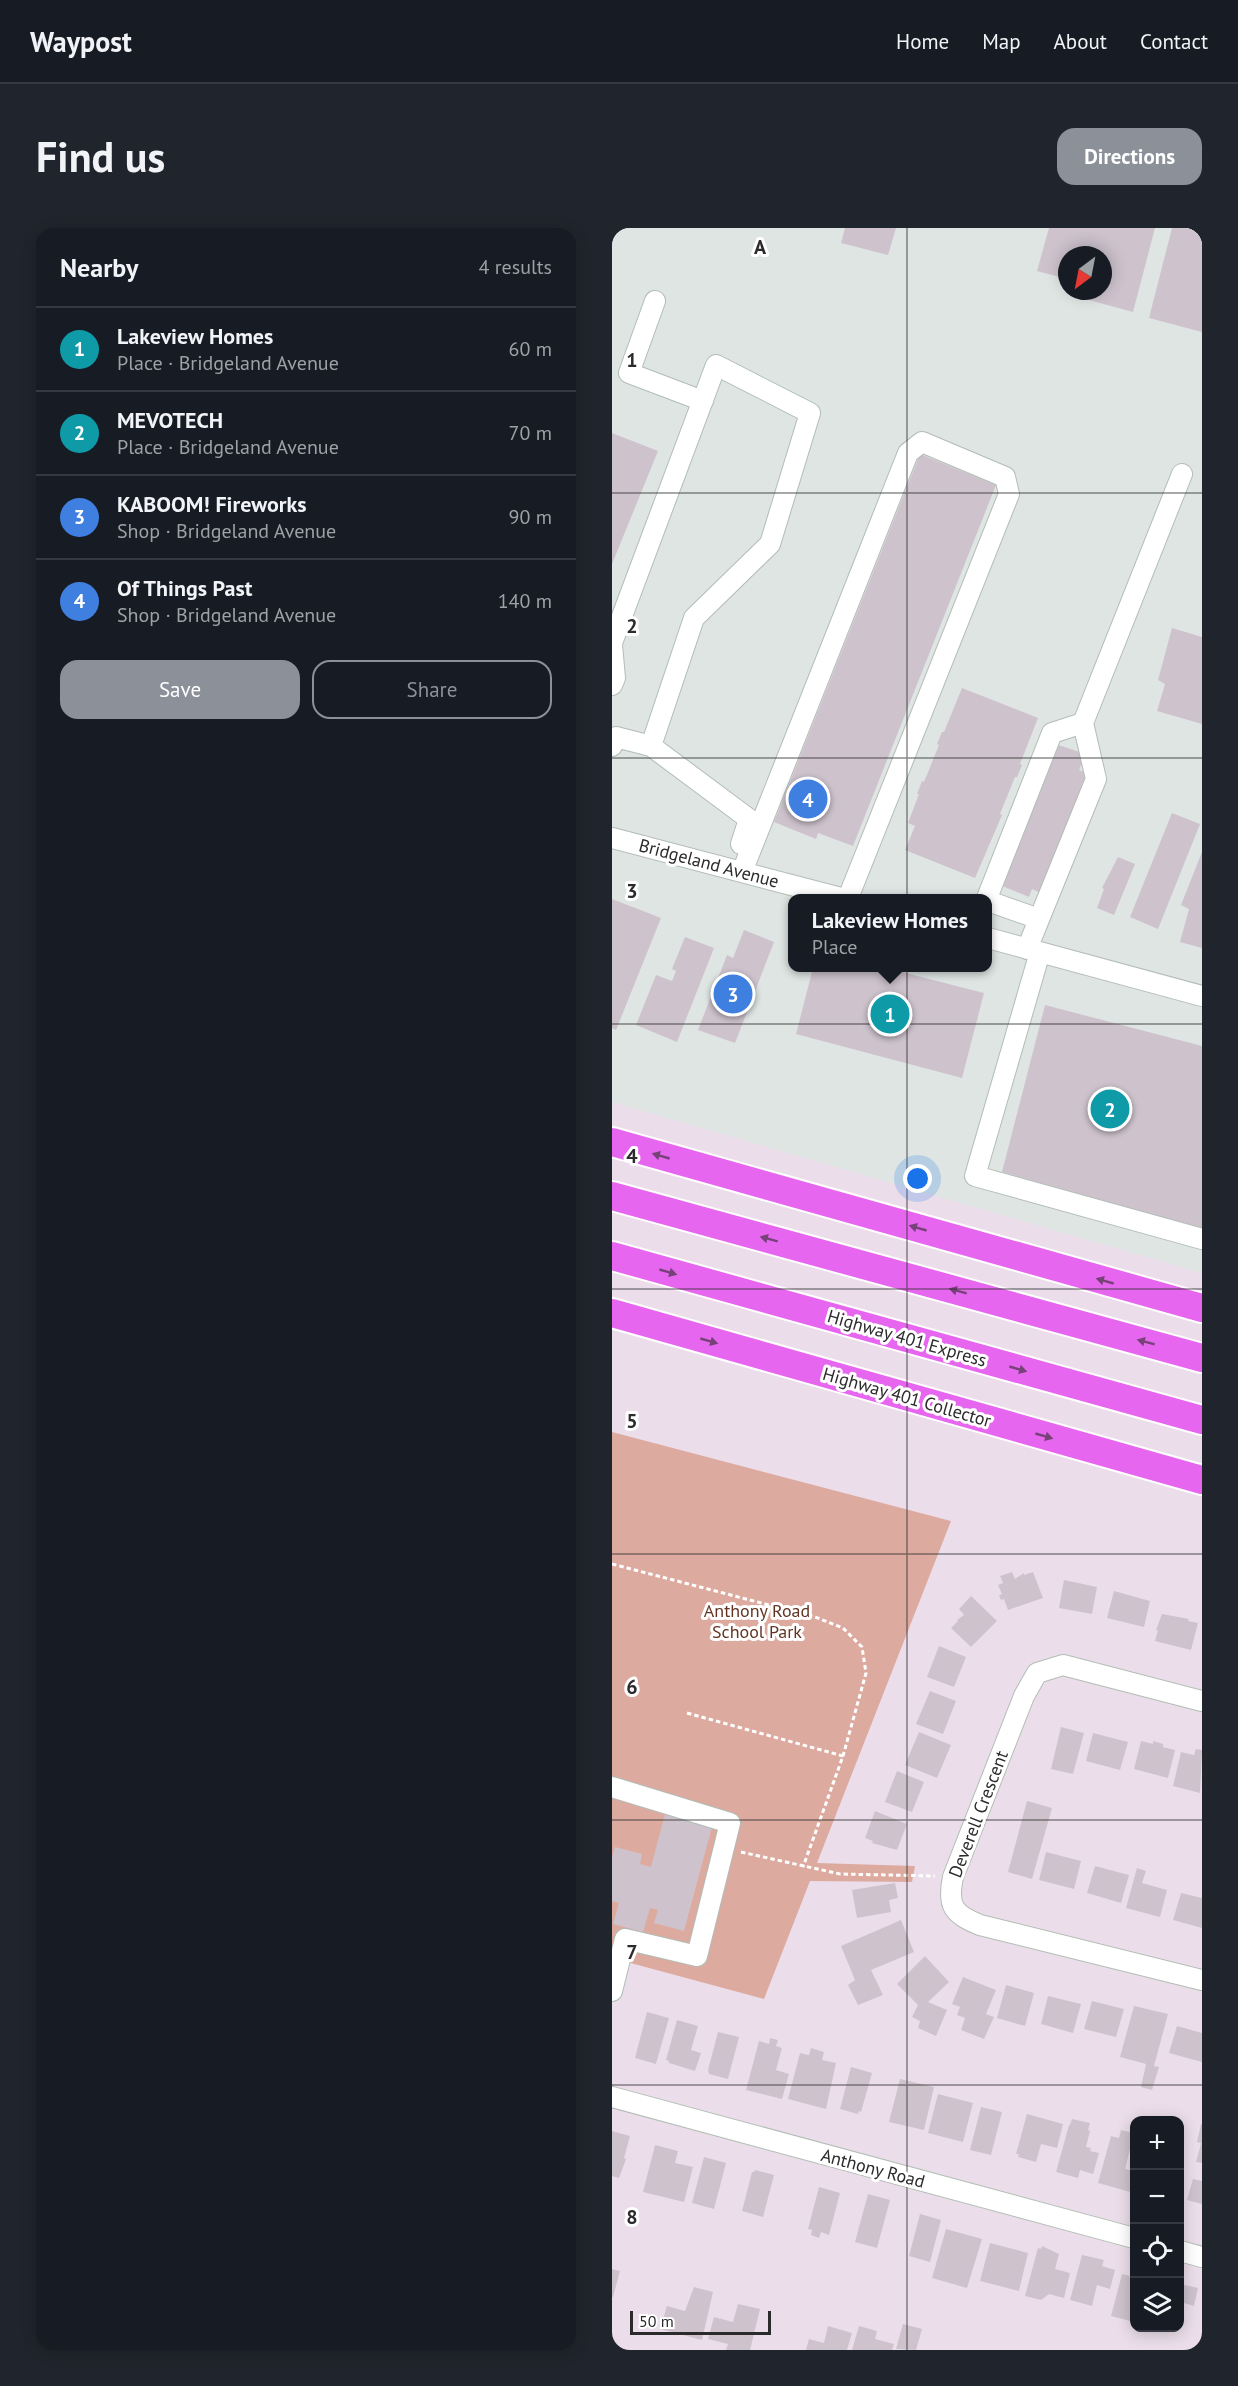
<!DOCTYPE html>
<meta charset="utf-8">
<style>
:root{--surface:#171b24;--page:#20242c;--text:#f1f3f6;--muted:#9ea1a6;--line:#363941;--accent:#8c9099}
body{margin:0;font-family:"PT Sans",sans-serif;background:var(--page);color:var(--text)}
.controls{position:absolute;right:18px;bottom:18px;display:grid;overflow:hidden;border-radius:12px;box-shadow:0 3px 15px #0003}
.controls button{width:54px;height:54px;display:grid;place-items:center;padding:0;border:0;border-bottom:2px solid var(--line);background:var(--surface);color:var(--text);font:30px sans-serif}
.compass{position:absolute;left:446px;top:18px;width:54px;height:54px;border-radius:50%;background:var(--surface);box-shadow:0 3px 15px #0003;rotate:212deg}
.scale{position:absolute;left:18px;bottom:15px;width:141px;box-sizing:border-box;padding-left:6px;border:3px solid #2b2b2b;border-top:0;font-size:16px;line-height:21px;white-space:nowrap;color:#2b2b2b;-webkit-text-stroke:4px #fff;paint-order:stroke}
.you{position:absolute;left:306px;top:951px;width:21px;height:21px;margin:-15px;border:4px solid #fff;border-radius:50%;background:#1a73e8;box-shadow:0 0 0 9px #1a73e833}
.badge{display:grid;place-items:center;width:39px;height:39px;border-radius:50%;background:var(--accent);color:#fff;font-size:20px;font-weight:700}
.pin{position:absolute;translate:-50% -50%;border:3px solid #fff;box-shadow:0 2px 6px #0006}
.popup{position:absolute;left:176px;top:666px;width:204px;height:78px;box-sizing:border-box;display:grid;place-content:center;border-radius:12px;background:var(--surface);filter:drop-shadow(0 2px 4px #0005);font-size:20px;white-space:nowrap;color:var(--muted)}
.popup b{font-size:22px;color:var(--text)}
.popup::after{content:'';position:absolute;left:50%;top:100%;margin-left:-12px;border:12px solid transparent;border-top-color:var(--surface)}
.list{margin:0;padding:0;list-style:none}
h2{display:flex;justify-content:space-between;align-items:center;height:78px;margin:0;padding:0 24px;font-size:26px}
h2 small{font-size:20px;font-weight:400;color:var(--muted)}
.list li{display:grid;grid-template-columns:39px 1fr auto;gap:18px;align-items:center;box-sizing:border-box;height:84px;padding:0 24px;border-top:2px solid var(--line)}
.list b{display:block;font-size:22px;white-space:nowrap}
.list p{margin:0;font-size:20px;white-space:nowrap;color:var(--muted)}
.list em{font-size:20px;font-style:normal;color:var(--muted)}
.actions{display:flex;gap:12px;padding:18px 24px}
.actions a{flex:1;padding:14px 0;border:2px solid var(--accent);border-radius:18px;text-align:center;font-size:21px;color:var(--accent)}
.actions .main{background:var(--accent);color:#fff}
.icon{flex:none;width:33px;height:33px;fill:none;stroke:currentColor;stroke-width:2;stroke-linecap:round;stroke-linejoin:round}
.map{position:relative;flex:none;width:590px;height:2122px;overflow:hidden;border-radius:18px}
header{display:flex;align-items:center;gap:36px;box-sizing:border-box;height:84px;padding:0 30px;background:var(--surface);border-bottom:2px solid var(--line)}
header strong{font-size:28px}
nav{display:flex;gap:33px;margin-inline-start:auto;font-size:21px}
.intro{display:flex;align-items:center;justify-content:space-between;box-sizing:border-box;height:144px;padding:0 36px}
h1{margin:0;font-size:42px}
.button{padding:15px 27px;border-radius:18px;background:var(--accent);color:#fff;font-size:21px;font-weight:700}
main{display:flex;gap:36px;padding:0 36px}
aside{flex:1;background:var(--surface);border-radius:18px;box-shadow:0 3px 15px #0003}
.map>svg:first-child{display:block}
</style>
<header>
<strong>Waypost</strong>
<nav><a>Home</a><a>Map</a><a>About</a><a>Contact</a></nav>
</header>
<div class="intro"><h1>Find us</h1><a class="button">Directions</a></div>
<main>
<aside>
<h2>Nearby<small>4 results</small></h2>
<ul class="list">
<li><span class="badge" style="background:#0f9aa8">1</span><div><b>Lakeview Homes</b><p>Place · Bridgeland Avenue</p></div><em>60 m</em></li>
<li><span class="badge" style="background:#0f9aa8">2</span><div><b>MEVOTECH</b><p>Place · Bridgeland Avenue</p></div><em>70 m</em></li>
<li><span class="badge" style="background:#3f7fe0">3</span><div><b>KABOOM! Fireworks</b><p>Shop · Bridgeland Avenue</p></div><em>90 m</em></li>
<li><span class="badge" style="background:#3f7fe0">4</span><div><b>Of Things Past</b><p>Shop · Bridgeland Avenue</p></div><em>140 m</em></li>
</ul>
<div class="actions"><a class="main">Save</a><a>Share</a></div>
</aside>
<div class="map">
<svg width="590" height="2122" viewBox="0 0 590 2122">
<rect width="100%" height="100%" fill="#ebdeea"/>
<path fill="#dee5e3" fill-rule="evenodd" d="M 0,0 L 590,0 L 590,1045 L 0,874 ZM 455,27 L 491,27 L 491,63 L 455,63 ZM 180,670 L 376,670 L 376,740 L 180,740 Z"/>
<path fill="#ddaaa0" d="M 0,1204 L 339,1293 L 205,1635 L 303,1638 L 300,1654 L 198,1653 L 152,1771 L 0,1730 Z"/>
<path fill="#cec3cd" d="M 233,0 L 284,0 L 276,27 L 229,15 Z
M 437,0 L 543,0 L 521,84 L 462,68 L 463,63 L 491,63 L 491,27 L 455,27 L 455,51 L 425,43 Z
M 560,0 L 590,0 L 590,104 L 537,90 Z
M 0,205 L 46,223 L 0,336 Z
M 308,226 L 384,257 L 241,618 L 206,605 L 204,611 L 162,594 Z
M 560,400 L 590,409 L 590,496 L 545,483 L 553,456 L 546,452 Z
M 350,460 L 426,490 L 408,536 L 410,537 L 405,549 L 403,549 L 388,586 L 390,587 L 363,650 L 293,622 L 303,598 L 296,595 L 307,566 L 305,566 L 310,553 L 312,554 L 327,517 L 325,516 L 330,504 L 332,504 Z
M 443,516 L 474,526 L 467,542 L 477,546 L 431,666 L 420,661 L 417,669 L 388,657 L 430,557 L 426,556 Z
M 560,585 L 588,596 L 546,701 L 518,689 Z
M 590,624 L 590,720 L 568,714 L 577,681 L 569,677 Z
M 506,629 L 523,636 L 502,687 L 485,680 L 492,661 L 490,660 Z
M 0,671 L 49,690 L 4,802 L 0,800 Z
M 132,702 L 162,714 L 123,815 L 86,802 L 115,727 L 121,730 Z
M 73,709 L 102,720 L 65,814 L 24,797 L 44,747 L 60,753 L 64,743 L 60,741 Z
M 201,740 L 274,740 L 372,765 L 350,850 L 184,806 Z
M 433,777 L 590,818 L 590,1001 L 390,944 Z
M 400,1344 L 403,1351 L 412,1345 L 412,1347 L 421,1344 L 431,1370 L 396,1382 L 392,1371 L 389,1372 L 387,1367 L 390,1366 L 386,1357 L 391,1355 L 388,1348 Z
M 452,1352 L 485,1359 L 480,1386 L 447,1380 Z
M 502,1363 L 538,1373 L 532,1399 L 495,1390 Z
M 359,1368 L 385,1393 L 359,1419 L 339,1400 L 346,1393 L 345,1392 L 352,1387 L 347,1381 Z
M 550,1386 L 577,1391 L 576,1393 L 586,1395 L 579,1422 L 543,1413 L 546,1402 L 544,1402 Z
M 327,1418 L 354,1429 L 342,1459 L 315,1449 Z
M 318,1463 L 344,1473 L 331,1506 L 304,1496 Z
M 449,1499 L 472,1505 L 461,1546 L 439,1541 Z
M 307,1504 L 339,1517 L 325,1550 L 293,1537 Z
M 481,1505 L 516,1514 L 508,1542 L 474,1533 Z
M 529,1513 L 541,1516 L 541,1513 L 551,1516 L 551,1519 L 563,1522 L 556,1550 L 522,1541 Z
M 584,1521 L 590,1522 L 588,1565 L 561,1558 L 569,1524 L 582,1527 Z
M 285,1543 L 312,1554 L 300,1584 L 273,1574 Z
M 415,1573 L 440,1580 L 420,1651 L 396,1644 Z
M 263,1583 L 295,1596 L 285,1622 L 260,1615 L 261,1613 L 253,1610 Z
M 53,1586 L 100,1599 L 72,1703 L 42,1695 L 46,1682 L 38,1680 L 31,1704 L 1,1696 L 7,1675 L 0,1673 L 0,1629 L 3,1619 L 30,1626 L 28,1636 L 39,1639 Z
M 434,1624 L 469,1633 L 462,1661 L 427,1652 Z
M 483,1638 L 517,1647 L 509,1675 L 475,1665 Z
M 525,1640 L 534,1643 L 530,1655 L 555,1662 L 548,1689 L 514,1680 Z
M 283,1655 L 286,1670 L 277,1672 L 279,1684 L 245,1690 L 240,1662 Z
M 569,1665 L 590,1670 L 590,1700 L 561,1692 Z
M 289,1692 L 302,1724 L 259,1742 L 271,1767 L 246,1777 L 236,1757 L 243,1752 L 229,1718 Z
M 313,1728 L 337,1754 L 316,1774 L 335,1782 L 324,1808 L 306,1800 L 308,1793 L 300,1789 L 306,1777 L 285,1756 Z
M 351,1749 L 384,1762 L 374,1786 L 382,1789 L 372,1811 L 349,1802 L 353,1790 L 345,1787 L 348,1779 L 340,1776 Z
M 394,1757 L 422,1765 L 413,1798 L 385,1790 Z
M 436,1768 L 469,1776 L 461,1805 L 429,1796 Z
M 480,1773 L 512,1781 L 504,1809 L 472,1801 Z
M 522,1778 L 556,1786 L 542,1838 L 547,1839 L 540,1862 L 529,1859 L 534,1836 L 508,1829 Z
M 35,1784 L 57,1790 L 44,1836 L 23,1830 Z
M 65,1792 L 86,1798 L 79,1822 L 89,1825 L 83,1843 L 57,1835 L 57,1833 L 54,1832 Z
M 565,1798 L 590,1805 L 590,1834 L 557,1825 Z
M 106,1804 L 127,1809 L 116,1851 L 97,1846 L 96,1842 Z
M 158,1810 L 166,1812 L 164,1818 L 170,1820 L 164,1842 L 177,1846 L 170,1871 L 134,1862 L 147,1813 L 157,1816 Z
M 199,1820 L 212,1824 L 210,1832 L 224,1835 L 214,1881 L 176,1871 L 188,1825 L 197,1827 Z
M 239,1839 L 260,1845 L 249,1884 L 247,1883 L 246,1886 L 228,1881 Z
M 288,1851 L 322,1859 L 312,1902 L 277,1894 Z
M 326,1866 L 361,1875 L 351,1914 L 316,1905 Z
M 369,1879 L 390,1884 L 379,1927 L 358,1922 Z
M 415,1886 L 451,1896 L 445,1920 L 429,1916 L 424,1934 L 406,1929 L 407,1926 L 404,1926 Z
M 460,1891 L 478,1895 L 476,1902 L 478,1903 L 474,1919 L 479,1920 L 478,1923 L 487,1925 L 481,1946 L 468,1942 L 466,1950 L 444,1944 L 457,1897 L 458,1897 Z
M 589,1896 L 590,1896 L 590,1935 L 584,1934 L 589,1915 L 585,1914 Z
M 509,1902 L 522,1905 L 513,1941 L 522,1943 L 522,1965 L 486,1955 L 499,1908 L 507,1910 Z
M 0,1903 L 18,1908 L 12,1930 L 14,1931 L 7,1950 L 0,1948 Z
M 43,1917 L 66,1923 L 63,1935 L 81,1939 L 72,1974 L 31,1964 Z
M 92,1929 L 114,1935 L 102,1981 L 80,1975 Z
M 143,1942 L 162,1947 L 151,1989 L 130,1983 L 140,1944 L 142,1944 Z
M 581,1951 L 590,1953 L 590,1976 L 575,1972 Z
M 207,1959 L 228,1965 L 217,2007 L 209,2004 L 207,2010 L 199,2007 L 200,2002 L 196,2001 Z
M 256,1966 L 278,1972 L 265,2020 L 243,2014 Z
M 308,1986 L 329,1992 L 318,2034 L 297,2028 Z
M 334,2001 L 370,2011 L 355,2060 L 320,2050 Z
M 378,2015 L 416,2025 L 407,2063 L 368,2053 Z
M 430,2018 L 447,2026 L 443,2041 L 458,2045 L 452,2070 L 437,2066 L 429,2072 L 413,2068 L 426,2020 L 429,2021 Z
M 470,2027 L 492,2032 L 490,2038 L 503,2042 L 498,2061 L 485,2057 L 480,2078 L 458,2072 Z
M 0,2041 L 8,2043 L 1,2069 L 0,2069 Z
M 510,2046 L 522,2049 L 522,2094 L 499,2088 Z
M 568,2056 L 586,2060 L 582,2078 L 572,2075 L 568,2090 Z
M 82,2059 L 101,2064 L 90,2112 L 48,2101 L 55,2078 L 73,2083 Z
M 126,2076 L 148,2081 L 138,2122 L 114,2122 L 116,2116 L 96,2111 L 102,2089 L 121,2094 Z
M 291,2096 L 310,2101 L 304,2122 L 284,2121 Z
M 216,2098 L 240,2105 L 235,2122 L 194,2122 L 197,2111 L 212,2115 Z
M 247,2098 L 265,2103 L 263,2111 L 282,2116 L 280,2122 L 240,2122 Z"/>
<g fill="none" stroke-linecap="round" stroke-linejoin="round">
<g stroke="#b2bdb5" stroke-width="22">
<path id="minor" d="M 43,73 L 17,145 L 91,173
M 0,415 L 104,137 L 198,185 L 158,316 L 82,390 L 39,518
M 0,417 L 3,450 L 0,457
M 0,518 L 4,509 L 39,518 L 137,591 L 129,616
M 0,610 L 229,670
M 130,644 L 296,225 L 310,214 L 393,249 L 397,266 L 236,670
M 375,670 L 440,505 L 471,495
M 376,673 L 427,691
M 376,710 L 590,768
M 415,721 L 484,551 L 471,495 L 570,246
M 428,724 L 363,948 L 590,1011
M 590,1473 L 451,1437 L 425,1445 L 412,1468 L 341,1649 C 335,1678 341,1686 368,1697 L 590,1752
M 0,1559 L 118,1595 L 85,1728 L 13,1711 L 0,1763
M 0,1869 L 522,2010
M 568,2023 L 590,2029"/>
</g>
<g stroke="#fff" stroke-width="32">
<path id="highway" d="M 0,914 L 590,1080
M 0,968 L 590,1130
M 0,1028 L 590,1192
M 0,1085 L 590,1252"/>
</g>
<path stroke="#fff" stroke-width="3" stroke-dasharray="4.5 3" stroke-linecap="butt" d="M 0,1336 L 203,1389 L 231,1400 L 250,1419 L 254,1445 L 231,1528 L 191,1639
M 75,1485 L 231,1528
M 129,1624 L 228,1646 L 323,1648"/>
<use href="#minor" stroke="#fff" stroke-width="20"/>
<use href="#highway" stroke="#e766ef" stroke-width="28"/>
</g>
<defs><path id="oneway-solid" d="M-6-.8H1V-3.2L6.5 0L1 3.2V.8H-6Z" transform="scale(1.5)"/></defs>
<g fill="#764379">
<use href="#oneway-solid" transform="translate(49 928) rotate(-164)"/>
<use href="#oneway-solid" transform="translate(306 1000) rotate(-164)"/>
<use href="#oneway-solid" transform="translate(157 1011) rotate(-165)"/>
<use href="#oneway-solid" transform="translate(56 1044) rotate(16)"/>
<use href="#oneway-solid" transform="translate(493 1053) rotate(-164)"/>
<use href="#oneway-solid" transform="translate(346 1063) rotate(-165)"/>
<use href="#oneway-solid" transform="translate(97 1113) rotate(16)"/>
<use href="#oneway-solid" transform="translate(534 1114) rotate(-165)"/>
<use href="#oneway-solid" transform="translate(406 1141) rotate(16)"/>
<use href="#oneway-solid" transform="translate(432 1208) rotate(16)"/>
</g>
<path fill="none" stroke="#2b2b2b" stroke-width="1.5" stroke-opacity="0.55" d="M 295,0 L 295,2122M 0,265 L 590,265M 0,530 L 590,530M 0,796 L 590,796M 0,1061 L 590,1061M 0,1326 L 590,1326M 0,1592 L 590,1592M 0,1857 L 590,1857"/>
<g text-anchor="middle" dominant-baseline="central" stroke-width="6" stroke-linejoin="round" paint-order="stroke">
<g font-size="18" fill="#2b2b2b" stroke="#fff">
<text transform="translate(97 635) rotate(15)">Bridgeland Avenue</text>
<text transform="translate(295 1110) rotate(16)">Highway 401 Express</text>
<text transform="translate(295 1169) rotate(16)">Highway 401 Collector</text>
<text transform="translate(366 1586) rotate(-69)">Deverell Crescent</text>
<text transform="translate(261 1940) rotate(15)">Anthony Road</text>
</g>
<g font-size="18" fill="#623421" stroke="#fff">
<text x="145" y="1382">Anthony Road<tspan x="145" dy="21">School Park</tspan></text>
</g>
</g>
<g font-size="20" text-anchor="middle" font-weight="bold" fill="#2b2b2b" stroke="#fff" stroke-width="6" stroke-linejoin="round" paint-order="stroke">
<text x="148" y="26">A</text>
<text x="20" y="139">1</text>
<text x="20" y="405">2</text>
<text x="20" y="670">3</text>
<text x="20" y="935">4</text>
<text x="20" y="1200">5</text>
<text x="20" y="1466">6</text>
<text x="20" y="1731">7</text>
<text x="20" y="1996">8</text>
</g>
</svg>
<div class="controls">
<button>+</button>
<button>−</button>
<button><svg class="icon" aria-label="locate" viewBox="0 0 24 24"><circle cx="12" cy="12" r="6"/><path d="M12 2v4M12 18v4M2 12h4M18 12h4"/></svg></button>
<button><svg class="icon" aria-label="layers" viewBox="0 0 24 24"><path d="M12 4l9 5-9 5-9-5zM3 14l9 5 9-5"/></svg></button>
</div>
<svg class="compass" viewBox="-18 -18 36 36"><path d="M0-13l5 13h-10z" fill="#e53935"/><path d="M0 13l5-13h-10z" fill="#9ea1a6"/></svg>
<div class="scale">50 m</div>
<div class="you"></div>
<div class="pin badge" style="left:278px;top:786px;background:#0f9aa8">1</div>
<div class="popup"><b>Lakeview Homes</b>Place</div>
<div class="pin badge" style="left:498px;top:881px;background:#0f9aa8">2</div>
<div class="pin badge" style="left:121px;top:766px;background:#3f7fe0">3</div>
<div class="pin badge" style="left:196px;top:571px;background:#3f7fe0">4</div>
</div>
</main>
